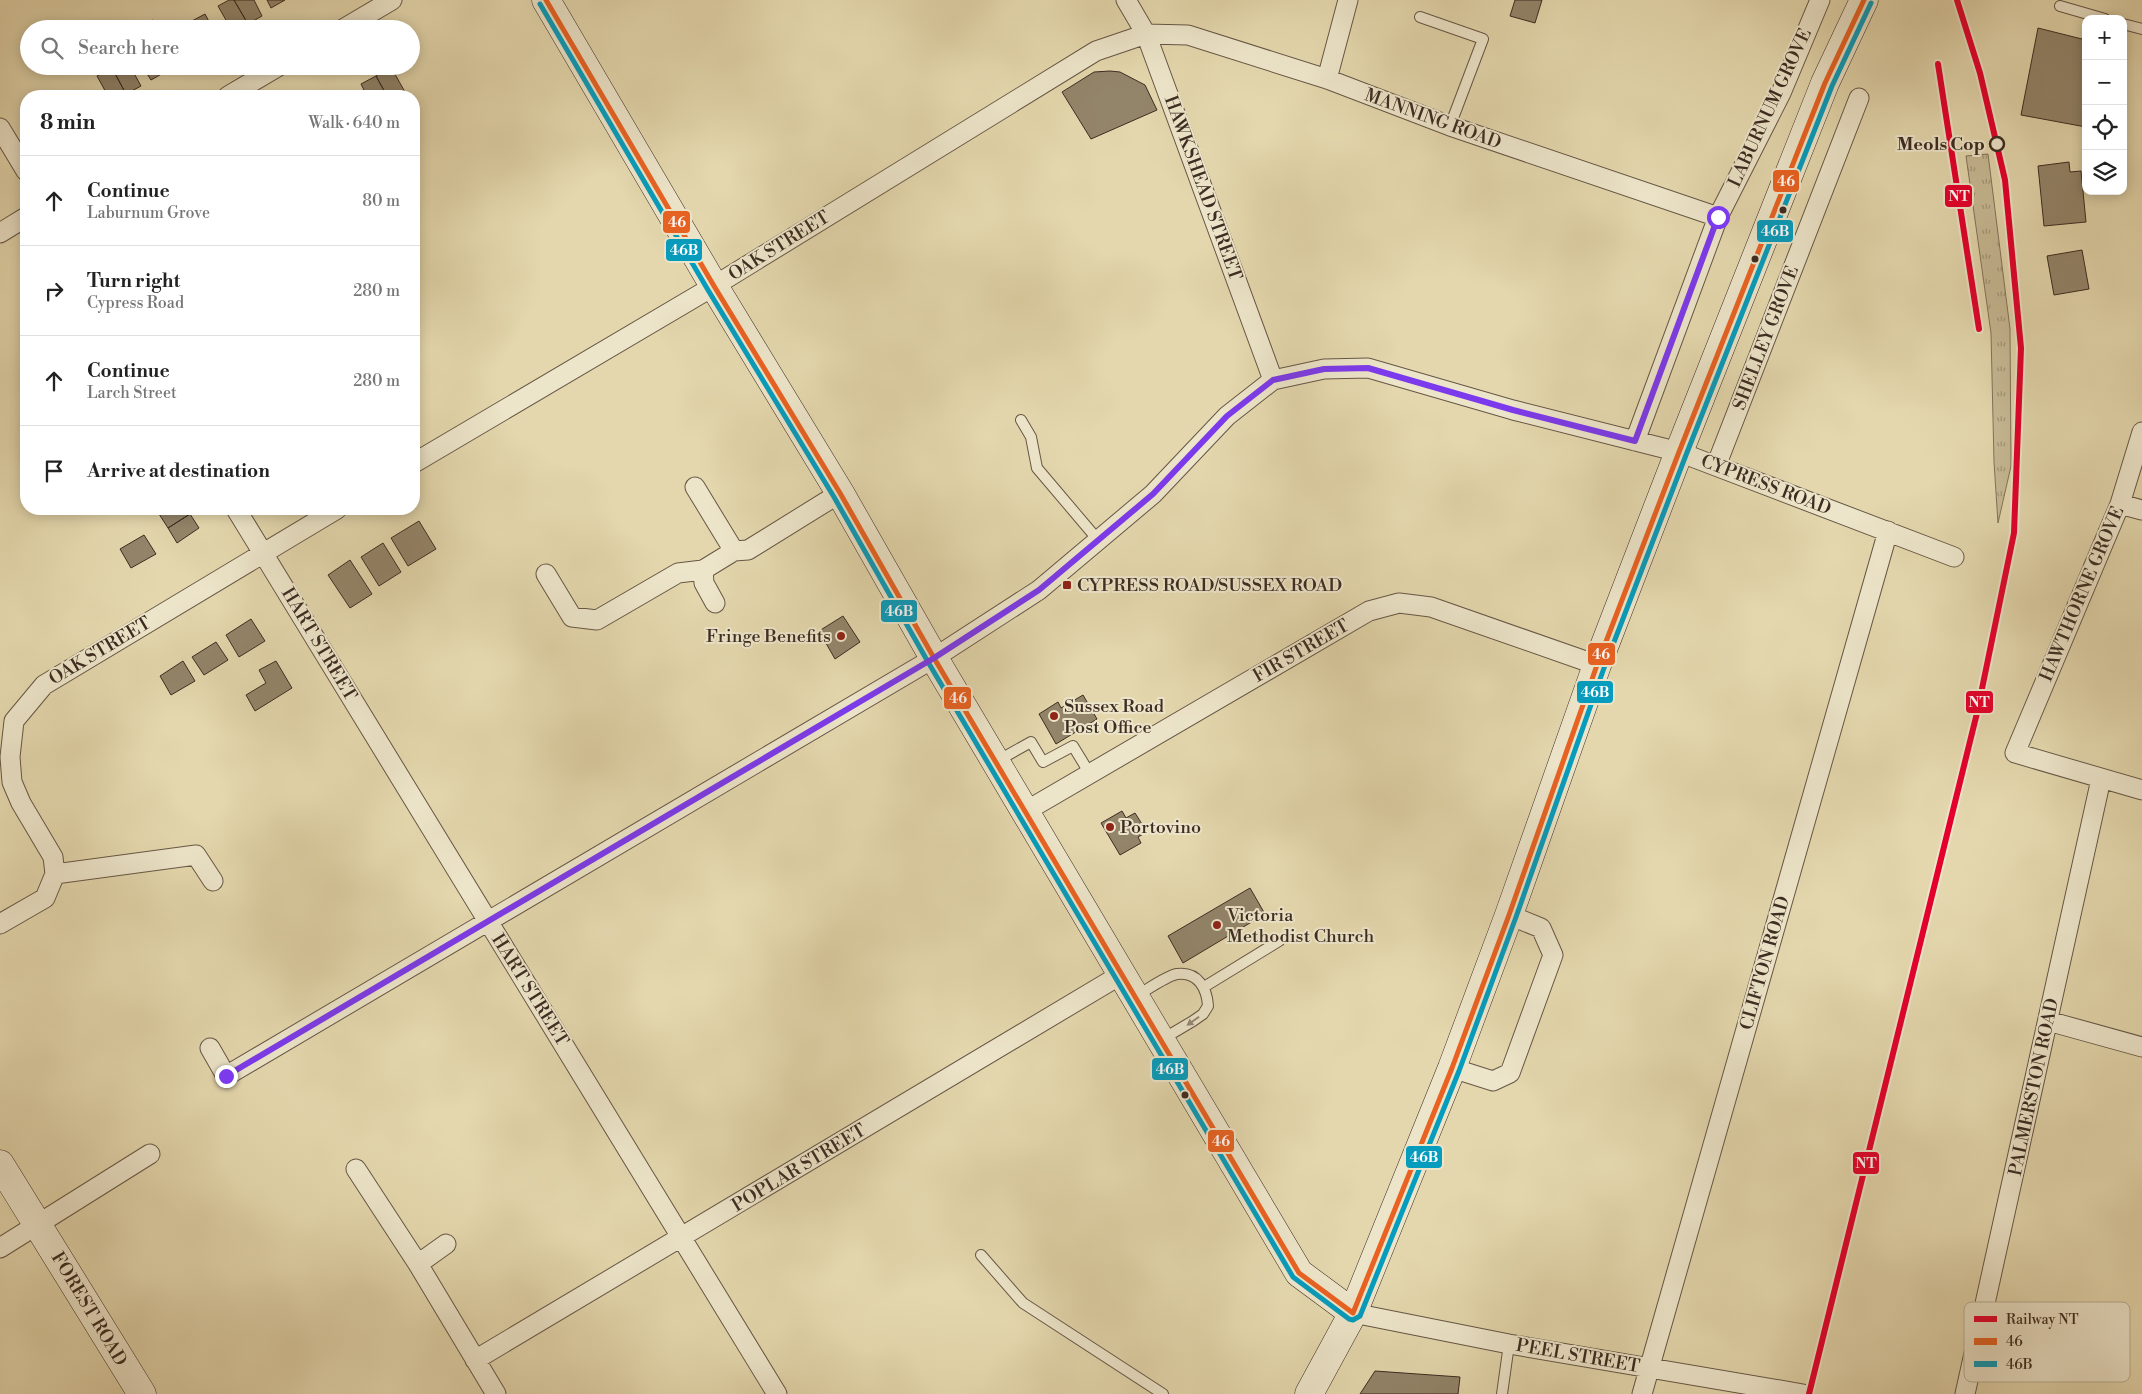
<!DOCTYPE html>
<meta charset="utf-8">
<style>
:root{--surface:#fff;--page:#f2f2f2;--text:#222;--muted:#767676;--line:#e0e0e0}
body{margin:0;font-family:"Libre Bodoni",serif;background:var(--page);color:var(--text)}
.controls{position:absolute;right:15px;top:15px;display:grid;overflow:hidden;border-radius:10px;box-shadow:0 2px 12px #0003}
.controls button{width:45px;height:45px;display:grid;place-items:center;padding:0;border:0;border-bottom:1px solid var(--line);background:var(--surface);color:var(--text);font:25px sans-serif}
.stop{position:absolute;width:15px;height:15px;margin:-11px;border:4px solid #7c3aed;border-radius:50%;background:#fff}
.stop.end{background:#7c3aed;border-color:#fff;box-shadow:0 1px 5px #0008}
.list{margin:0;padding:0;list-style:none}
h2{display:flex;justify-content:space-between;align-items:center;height:65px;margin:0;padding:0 20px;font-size:21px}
h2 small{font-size:16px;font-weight:400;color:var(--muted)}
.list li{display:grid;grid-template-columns:32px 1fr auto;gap:15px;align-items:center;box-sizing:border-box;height:90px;padding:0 20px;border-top:1px solid var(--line)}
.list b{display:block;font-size:19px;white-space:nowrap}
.list p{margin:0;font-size:16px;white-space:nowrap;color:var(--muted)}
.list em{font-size:16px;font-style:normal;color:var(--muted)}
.icon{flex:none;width:28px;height:28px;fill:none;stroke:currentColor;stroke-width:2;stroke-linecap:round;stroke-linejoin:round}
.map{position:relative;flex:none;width:2142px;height:1394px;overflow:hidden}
.search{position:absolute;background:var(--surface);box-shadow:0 2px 12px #0003;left:20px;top:20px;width:400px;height:55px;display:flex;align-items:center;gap:12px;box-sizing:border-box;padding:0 18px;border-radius:28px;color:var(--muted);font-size:19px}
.panel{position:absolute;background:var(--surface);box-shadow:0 2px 12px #0003;left:20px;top:90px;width:400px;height:425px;border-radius:20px}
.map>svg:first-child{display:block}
</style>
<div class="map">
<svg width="2142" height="1394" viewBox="0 0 2142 1394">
<defs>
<pattern id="grass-tufts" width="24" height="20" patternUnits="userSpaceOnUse" patternTransform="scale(1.25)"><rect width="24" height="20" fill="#c7ba95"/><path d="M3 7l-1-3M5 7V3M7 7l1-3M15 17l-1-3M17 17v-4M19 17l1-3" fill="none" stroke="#a39779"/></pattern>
</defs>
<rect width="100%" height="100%" fill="#e4d7ad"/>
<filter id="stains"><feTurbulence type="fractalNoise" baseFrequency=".004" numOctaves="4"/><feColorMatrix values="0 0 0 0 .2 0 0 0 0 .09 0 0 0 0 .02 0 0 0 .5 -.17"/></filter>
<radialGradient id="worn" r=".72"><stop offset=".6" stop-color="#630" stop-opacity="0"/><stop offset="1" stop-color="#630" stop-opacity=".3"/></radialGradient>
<path fill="url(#grass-tufts)" stroke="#82735c" d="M 1988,154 L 2010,329 L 2011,466 L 1998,523 L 1994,462 L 1991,333 L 1966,156 Z"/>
<path fill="#93856a" stroke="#3c2c22" d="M 229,0 L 234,0 L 248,24 L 239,29 L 231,29 L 218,6 Z
M 234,0 L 254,0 L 262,16 L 248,24 Z
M 267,0 L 285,0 L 271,8 Z
M 1515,0 L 1542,0 L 1535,23 L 1510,16 Z
M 205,14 L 213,29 L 193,29 L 190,22 Z
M 153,20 L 159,29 L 139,29 L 138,27 Z
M 2038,28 L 2086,40 L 2086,127 L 2021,115 Z
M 115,66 L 130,66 L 141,86 L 126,94 L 112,68 Z
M 142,66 L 161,66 L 165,72 L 151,80 Z
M 391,67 L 405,92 L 397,96 L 387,96 L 376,76 Z
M 112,68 L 126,94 L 123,96 L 108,96 L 97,76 Z
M 1110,71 L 1120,72 L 1145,85 L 1157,110 L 1091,139 L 1062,92 L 1094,72 Z
M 376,76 L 387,96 L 367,96 L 361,84 Z
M 2069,162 L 2070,172 L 2081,171 L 2086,222 L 2044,226 L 2038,166 Z
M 2082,250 L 2089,289 L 2054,295 L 2047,256 Z
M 167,509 L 187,509 L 190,514 L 168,528 L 159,514 Z
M 190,514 L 199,528 L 177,543 L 168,528 Z
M 419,521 L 436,549 L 408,566 L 391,538 Z
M 144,535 L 156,554 L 131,568 L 120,549 Z
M 383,543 L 401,572 L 379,586 L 361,557 Z
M 350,560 L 372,594 L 350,608 L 328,575 Z
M 843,616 L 860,642 L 835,659 L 819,631 Z
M 251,619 L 265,641 L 239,657 L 226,635 Z
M 216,642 L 228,660 L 204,675 L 192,657 Z
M 183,661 L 195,681 L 171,695 L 160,676 Z
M 276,661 L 292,688 L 255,711 L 246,695 L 266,683 L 259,670 Z
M 1083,695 L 1097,719 L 1056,744 L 1039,714 L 1058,702 L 1061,708 Z
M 1122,811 L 1126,818 L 1135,813 L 1147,832 L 1138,837 L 1141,843 L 1120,855 L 1101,823 Z
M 1250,888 L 1265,914 L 1183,963 L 1168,936 Z
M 1375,1371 L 1460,1377 L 1458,1394 L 1360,1394 Z"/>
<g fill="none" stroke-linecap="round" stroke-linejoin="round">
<g stroke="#665745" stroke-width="12">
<path id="lane" d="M 2060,6 L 2105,19
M 1420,17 L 1483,39 L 1450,126
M 2123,24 L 2142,29
M 1021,420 L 1031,437 L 1037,468 L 1098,540
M 997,761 L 1031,742 L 1043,762 L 1073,746 L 1090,774
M 1204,987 L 1279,941
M 1136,996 C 1147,990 1166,976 1177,974 C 1198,971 1207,989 1208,1006 L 1203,1014 L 1193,1021 L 1161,1040
M 981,1255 L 1023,1303 L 1163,1394
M 1502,1394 L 1509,1344"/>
</g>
<g stroke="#665745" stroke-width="21">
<path id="street" d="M 1126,0 L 1146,34 L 1273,380
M 343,29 L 392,0
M 1327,79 L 1348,0
M 228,96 L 279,66
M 0,128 L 26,171
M 0,233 L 26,217
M 2142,432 L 2120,504 L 2015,753 L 2142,790
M 1635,441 L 1718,217 L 1781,93 L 1820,0
M 414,463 L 714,286 L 1096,51 L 1146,34 L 1188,35 L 1327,79 L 1450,126 L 1718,217
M 1716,466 L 1859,98
M 695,487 L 734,551
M 2120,504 L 2142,510
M 236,509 L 777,1394
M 703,570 L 704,583 L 715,603
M 546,574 L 572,617 L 597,620 L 678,573 L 703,570 L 734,551 L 748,550 L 840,493
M 1026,811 L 1369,611 L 1399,603 L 1431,607 L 1597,665
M 55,874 L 53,857 L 21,803 L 12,782 L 10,757 L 14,721 L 44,685 L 337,509
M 55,874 L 196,855 L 213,881
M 0,924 L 45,898 L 55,874
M 2048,1021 L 2142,1047
M 210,1048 L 226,1076 L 934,658 L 1039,590 L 1153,494 L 1227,416 L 1273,380 L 1324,369 L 1368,368 L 1513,410 L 1679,452 L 1954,557
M 1452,1068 L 1493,1081 L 1510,1073 L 1553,955 L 1541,928 L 1509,915
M 356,1169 L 418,1264 L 496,1394
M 0,1248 L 150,1154
M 418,1264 L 446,1244
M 1353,1313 L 1509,1344 L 1803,1394
M 475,1360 L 1122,974
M 1642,1394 L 1888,531
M 1965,1394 L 2101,779"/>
</g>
<g stroke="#3c2c22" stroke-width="29">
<path id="secondary" d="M 546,0 L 714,286 L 840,493 L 934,658 L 1299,1273 L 1353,1313
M 0,1164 L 142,1394
M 1309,1394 L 1353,1313 L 1452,1068 L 1509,915 L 1597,665 L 1679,452 L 1825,83 L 1864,0"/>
</g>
<use href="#lane" stroke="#ede5ca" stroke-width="10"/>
<use href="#street" stroke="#ede5ca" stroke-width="19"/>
<use href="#secondary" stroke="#ede5ca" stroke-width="28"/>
<g stroke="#ede5ca" stroke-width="9">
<path id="bus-1" d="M 546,0 L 714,286 L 840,493 L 934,658 L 1299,1273 L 1353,1313
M 1353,1313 L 1452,1068 L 1509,915 L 1597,665 L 1679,452 L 1825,83 L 1864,0"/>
</g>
<g stroke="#ede5ca" stroke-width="9">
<path id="bus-2" d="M 540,4 L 708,290 L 834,497 L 928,662 L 1293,1277 L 1349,1319 L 1353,1320 L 1360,1316 L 1459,1071 L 1516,917 L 1604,668 L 1686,455 L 1832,86 L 1871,3"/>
</g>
<use href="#bus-1" stroke="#e96222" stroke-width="5"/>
<use href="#bus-2" stroke="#069cbd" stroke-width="5"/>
<g stroke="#ede5ca" stroke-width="10">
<path id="rail-1" d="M 1938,64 L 1979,329
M 1809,1394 L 1977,713 L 2014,533 L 2021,348 L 2005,180 L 1980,73 L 1957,0"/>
</g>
<use href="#rail-1" stroke="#e4002b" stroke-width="6"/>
</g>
<defs><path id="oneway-solid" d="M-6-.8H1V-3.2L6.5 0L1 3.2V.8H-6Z" transform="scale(1.25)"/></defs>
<use fill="#948876" href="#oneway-solid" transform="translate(1193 1021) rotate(145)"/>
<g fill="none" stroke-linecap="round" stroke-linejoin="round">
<path stroke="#7c3aed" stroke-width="6" d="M 226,1076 L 934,658 L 1039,590 L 1153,494 L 1227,416 L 1273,380 L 1324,369 L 1368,368 L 1513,410 L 1635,441 L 1718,217"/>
</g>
<circle fill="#ede5ca" stroke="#3c2c22" stroke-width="2.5" cx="1997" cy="144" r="7"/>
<g fill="#3c2c22" stroke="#ede5ca" stroke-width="2">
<circle cx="1783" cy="210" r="4.5"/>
<circle cx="1755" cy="259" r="4.5"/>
<circle cx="1185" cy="1095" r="4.5"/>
</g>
<g fill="#8f2418" stroke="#ede5ca" stroke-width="2">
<rect x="1062" y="580" width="10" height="10" rx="2.5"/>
<circle cx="841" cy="636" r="5"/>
<circle cx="1054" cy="716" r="5"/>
<circle cx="1110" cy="827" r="5"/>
<circle cx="1217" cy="925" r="5"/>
</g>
<g text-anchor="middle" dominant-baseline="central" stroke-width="4" stroke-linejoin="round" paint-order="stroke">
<g font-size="18" fill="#3c2c22" stroke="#ede5ca">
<text transform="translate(1770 108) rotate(-65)">LABURNUM GROVE</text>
<text transform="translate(1433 119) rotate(20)">MANNING ROAD</text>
<text transform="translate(1203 188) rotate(70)">HAWKSHEAD STREET</text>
<text transform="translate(779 246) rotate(-32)">OAK STREET</text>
<text transform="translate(1766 338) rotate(-69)">SHELLEY GROVE</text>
<text transform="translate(1766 485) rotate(21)">CYPRESS ROAD</text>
<text transform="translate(2082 594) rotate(-67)">HAWTHORNE GROVE</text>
<text transform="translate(319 644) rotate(59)">HART STREET</text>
<text transform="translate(100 651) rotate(-31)">OAK STREET</text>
<text transform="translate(1301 651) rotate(-30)">FIR STREET</text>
<text transform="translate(1765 963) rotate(-74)">CLIFTON ROAD</text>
<text transform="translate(530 990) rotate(58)">HART STREET</text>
<text transform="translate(2034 1087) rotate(-78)">PALMERSTON ROAD</text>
<text transform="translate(799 1168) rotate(-31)">POPLAR STREET</text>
<text transform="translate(89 1309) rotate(59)">FOREST ROAD</text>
<text transform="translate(1578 1356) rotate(10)">PEEL STREET</text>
</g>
<g font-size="18" font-weight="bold" fill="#3c2c22" stroke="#ede5ca" text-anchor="end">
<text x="1985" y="144">Meols Cop</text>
</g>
<g font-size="18" fill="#3c2c22" stroke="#ede5ca" text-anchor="start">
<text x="1077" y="585">CYPRESS ROAD/SUSSEX ROAD</text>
<text x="831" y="636" text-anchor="end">Fringe Benefits</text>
<text x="1064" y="706">Sussex Road<tspan x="1064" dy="21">Post Office</tspan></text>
<text x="1120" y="827">Portovino</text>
<text x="1227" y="915">Victoria<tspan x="1227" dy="21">Methodist Church</tspan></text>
</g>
</g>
<rect x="1964" y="1302" width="166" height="80" rx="8" fill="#ede5ca" stroke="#b8ae98" stroke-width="1"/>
<rect x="1974" y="1316" width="23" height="6" fill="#e4002b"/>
<rect x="1974" y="1338" width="23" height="7" fill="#e96222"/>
<rect x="1974" y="1361" width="23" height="6" fill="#069cbd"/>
<g font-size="14" fill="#3c2c22">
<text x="2006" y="1324">Railway NT</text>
<text x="2006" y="1346">46</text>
<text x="2006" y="1369">46B</text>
</g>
<g stroke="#ede5ca" stroke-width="2">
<rect x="1772" y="169" width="28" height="24" rx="5" fill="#e96222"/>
<rect x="1944" y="184" width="29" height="24" rx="5" fill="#e4002b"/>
<rect x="662" y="210" width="29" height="24" rx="5" fill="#e96222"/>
<rect x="1756" y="219" width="38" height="24" rx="5" fill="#069cbd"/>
<rect x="665" y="238" width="38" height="24" rx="5" fill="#069cbd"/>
<rect x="880" y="599" width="38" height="24" rx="5" fill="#069cbd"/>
<rect x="1587" y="642" width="29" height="24" rx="5" fill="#e96222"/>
<rect x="1576" y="680" width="38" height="24" rx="5" fill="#069cbd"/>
<rect x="943" y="686" width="29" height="24" rx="5" fill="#e96222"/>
<rect x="1965" y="690" width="29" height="24" rx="5" fill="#e4002b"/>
<rect x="1151" y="1057" width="38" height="24" rx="5" fill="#069cbd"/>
<rect x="1207" y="1129" width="28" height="24" rx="5" fill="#e96222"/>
<rect x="1405" y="1145" width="38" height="24" rx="5" fill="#069cbd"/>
<rect x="1852" y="1151" width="28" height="24" rx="5" fill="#e4002b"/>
</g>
<g font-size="14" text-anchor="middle" font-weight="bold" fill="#fff">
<text x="1786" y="186">46</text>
<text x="1959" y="201">NT</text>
<text x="677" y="227">46</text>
<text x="1775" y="236">46B</text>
<text x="684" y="255">46B</text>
<text x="899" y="616">46B</text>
<text x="1601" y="659">46</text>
<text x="1595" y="697">46B</text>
<text x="958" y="703">46</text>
<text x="1979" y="707">NT</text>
<text x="1170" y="1074">46B</text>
<text x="1221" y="1146">46</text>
<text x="1424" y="1162">46B</text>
<text x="1866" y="1168">NT</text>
</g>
<rect width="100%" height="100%" filter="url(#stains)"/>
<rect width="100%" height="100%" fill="url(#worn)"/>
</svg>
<div class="controls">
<button>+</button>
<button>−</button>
<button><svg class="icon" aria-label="locate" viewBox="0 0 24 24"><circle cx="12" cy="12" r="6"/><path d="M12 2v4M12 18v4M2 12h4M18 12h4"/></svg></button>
<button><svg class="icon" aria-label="layers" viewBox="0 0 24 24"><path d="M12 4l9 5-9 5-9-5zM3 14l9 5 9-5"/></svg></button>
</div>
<div class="stop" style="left:1718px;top:217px"></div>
<div class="stop end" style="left:226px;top:1076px"></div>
<div class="search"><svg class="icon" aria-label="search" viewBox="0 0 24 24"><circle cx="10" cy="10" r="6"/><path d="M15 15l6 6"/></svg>Search here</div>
<section class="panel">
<h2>8 min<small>Walk · 640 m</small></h2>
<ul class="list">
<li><svg class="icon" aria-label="ahead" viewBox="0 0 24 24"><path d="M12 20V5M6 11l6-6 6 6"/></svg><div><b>Continue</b><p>Laburnum Grove</p></div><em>80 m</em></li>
<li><svg class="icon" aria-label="right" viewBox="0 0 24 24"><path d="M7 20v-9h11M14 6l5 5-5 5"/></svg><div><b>Turn right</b><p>Cypress Road</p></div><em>280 m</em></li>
<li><svg class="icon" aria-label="ahead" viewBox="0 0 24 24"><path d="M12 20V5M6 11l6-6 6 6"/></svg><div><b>Continue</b><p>Larch Street</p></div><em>280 m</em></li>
<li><svg class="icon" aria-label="arrive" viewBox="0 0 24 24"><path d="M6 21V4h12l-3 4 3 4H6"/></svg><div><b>Arrive at destination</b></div></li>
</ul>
</section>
</div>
